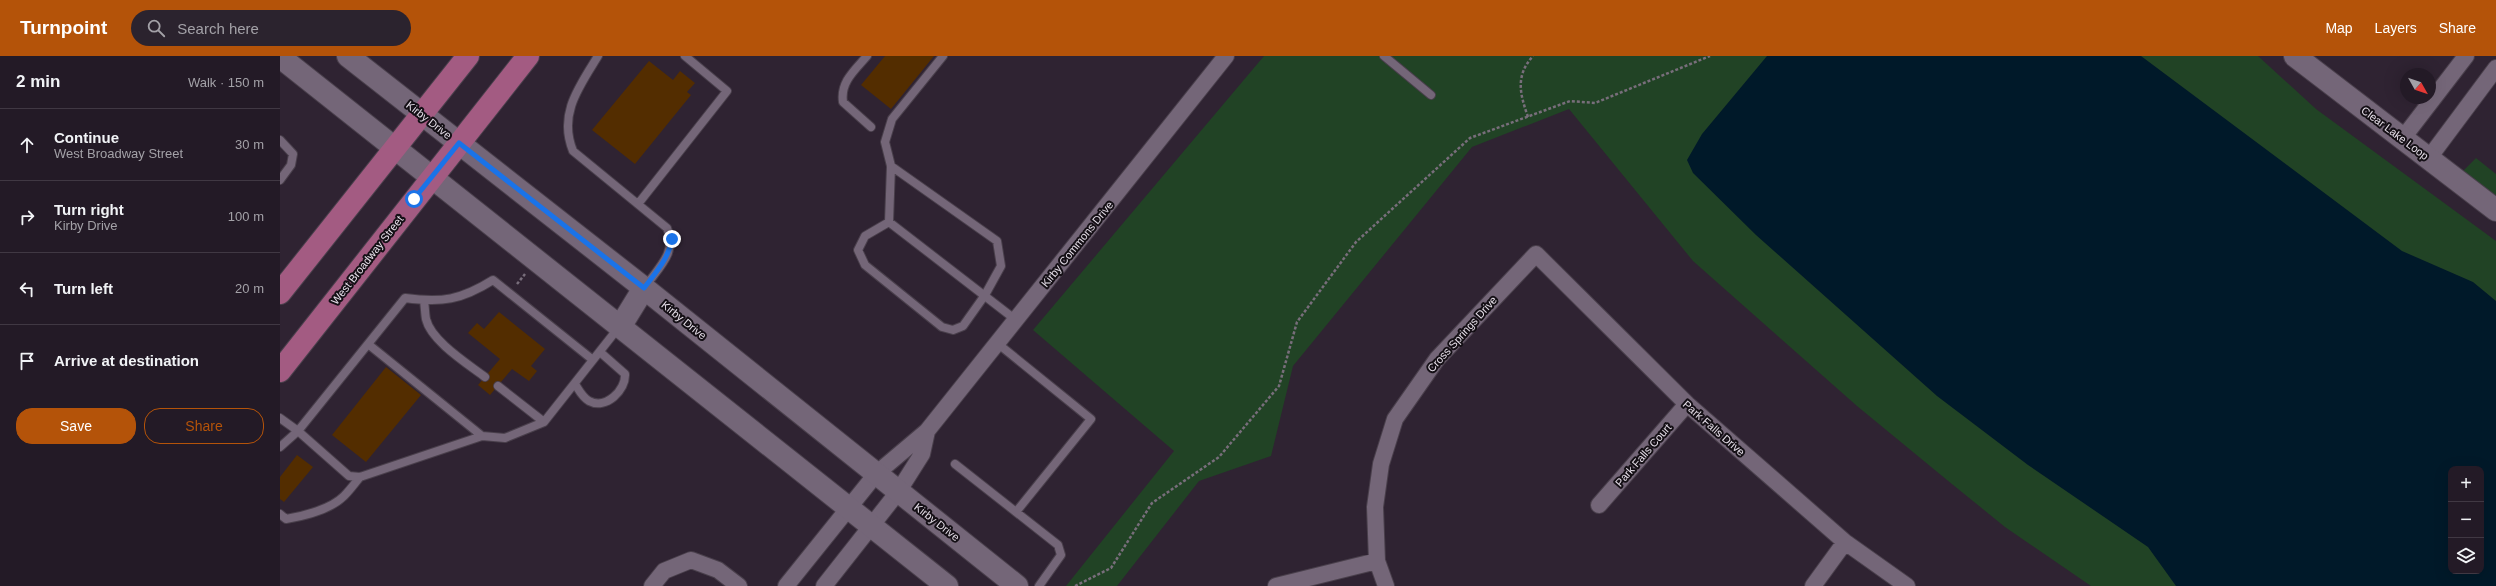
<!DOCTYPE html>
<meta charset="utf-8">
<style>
:root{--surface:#231a26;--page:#2b232e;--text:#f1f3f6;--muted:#a3a1a7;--line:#403843;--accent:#b45309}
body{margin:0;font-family:Helvetica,sans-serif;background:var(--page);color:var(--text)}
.controls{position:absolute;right:12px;bottom:12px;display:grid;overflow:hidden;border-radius:8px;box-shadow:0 4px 16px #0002}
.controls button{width:36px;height:36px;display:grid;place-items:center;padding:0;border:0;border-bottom:1px solid var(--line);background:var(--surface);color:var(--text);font:20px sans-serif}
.compass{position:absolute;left:2120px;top:12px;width:36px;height:36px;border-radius:50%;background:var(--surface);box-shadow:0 4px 16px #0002;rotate:130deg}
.stop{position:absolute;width:12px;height:12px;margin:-9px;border:3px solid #1a73e8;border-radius:50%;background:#fff}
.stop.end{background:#1a73e8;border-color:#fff;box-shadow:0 1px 4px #0008}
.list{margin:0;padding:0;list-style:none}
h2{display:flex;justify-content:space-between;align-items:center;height:52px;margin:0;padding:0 16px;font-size:17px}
h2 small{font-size:13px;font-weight:400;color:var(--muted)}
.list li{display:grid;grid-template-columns:26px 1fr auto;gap:12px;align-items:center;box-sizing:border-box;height:72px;padding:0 16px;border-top:1px solid var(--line)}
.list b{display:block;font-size:15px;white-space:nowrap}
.list p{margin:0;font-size:13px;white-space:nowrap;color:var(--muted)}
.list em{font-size:13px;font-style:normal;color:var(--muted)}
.actions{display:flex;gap:8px;padding:12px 16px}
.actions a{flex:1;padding:9px 0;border:1px solid var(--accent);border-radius:16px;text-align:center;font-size:14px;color:var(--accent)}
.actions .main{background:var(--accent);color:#fff}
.icon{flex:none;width:22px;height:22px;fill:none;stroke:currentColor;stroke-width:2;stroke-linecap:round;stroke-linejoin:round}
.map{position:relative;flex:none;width:2216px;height:530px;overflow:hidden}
header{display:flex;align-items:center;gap:24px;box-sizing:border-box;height:56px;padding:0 20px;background:var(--accent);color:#fff}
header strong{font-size:19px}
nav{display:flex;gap:22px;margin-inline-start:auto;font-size:14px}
.search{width:280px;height:36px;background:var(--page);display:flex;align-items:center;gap:10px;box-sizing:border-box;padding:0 14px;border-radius:22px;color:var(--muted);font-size:15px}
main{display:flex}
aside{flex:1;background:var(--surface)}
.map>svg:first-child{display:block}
</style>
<header>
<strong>Turnpoint</strong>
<div class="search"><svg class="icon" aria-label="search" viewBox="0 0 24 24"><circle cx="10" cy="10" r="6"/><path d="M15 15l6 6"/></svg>Search here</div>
<nav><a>Map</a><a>Layers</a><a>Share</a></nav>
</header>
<main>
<aside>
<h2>2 min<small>Walk · 150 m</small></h2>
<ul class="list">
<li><svg class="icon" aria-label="ahead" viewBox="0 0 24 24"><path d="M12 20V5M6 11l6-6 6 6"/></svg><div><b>Continue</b><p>West Broadway Street</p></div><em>30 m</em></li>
<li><svg class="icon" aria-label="right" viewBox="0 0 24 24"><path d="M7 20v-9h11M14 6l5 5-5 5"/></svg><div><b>Turn right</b><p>Kirby Drive</p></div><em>100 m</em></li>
<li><svg class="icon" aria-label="left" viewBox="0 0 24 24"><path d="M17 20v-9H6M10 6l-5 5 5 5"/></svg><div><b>Turn left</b></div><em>20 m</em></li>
<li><svg class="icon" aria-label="arrive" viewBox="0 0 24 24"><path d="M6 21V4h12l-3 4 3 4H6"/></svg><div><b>Arrive at destination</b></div></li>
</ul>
<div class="actions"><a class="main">Save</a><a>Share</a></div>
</aside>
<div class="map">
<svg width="2216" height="530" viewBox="0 0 2216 530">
<rect width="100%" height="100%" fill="#2f2332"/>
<path fill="#214325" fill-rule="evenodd" d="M 984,0 L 1978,0 L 2036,53 L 2216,185 L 2216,530 L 1811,530 L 1725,471 L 1667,424 L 1577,350 L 1413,205 L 1289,53 L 1192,91 L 1013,310 L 991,400 L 919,425 L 837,530 L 786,530 L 894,395 L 753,274 ZM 2171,413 L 2201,413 L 2201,515 L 2171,515 Z
M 2196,102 L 2216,118 L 2216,142 L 2182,116 Z"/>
<path fill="#001929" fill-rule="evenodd" d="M 1487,0 L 1861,0 L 2122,195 L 2193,226 L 2216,245 L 2216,530 L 1896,530 L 1868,491 L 1748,409 L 1657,340 L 1476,179 L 1413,117 L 1407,104 L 1422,78 ZM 2171,413 L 2201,413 L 2201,515 L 2171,515 Z"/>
<path fill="#532d00" d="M 605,0 L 654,0 L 611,53 L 581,29 Z
M 369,5 L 393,24 L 400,15 L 415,27 L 407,36 L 411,39 L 355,108 L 312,74 Z
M 219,256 L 265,293 L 251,310 L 257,315 L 249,325 L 232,313 L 210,339 L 198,329 L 220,303 L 188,277 L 197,267 L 204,273 Z
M 106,311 L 141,339 L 86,406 L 52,379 Z
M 17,399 L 33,411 L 4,446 L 0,443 L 0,421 Z"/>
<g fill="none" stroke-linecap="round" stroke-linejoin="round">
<g stroke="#493f4b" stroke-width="10">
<path id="lane" d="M 318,0 C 299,31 278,58 293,95 L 387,172 C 398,196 378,212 365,231
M 587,0 C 575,14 560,26 563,46 L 591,71
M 663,0 L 612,63 L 605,86 L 611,110 L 609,166 L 736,264
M 1104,0 L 1151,39
M 0,84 L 13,98 L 11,109 L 0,124
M 358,148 L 447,35 L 405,0
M 609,166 L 585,180 L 578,194 L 585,209 L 662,271 L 673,274 L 683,270 L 705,239 L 721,210 L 717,185 L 611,110
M 144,245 C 145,251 145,258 146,263 C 151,285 188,308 205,321
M 717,287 L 811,363 L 736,456
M 88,288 L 202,380
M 295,328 C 299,334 302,341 309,345 C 326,354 346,334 345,318 L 320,296
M 218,330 L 264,366
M 0,362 L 18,375 L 125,242 C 162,247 181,244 213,224 L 313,304
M 0,391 L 18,375 L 69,420 L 80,421 L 202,380 L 225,382 L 264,366 L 339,271
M 675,408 L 778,489 L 781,499 L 759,530
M 0,458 L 6,463 C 24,460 51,453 64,440 C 70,434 75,427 80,421"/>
</g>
<g stroke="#493f4b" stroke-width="18">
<path id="street" d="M 2123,82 L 2186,0
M 2149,102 L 2216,12
M 1319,449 L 1407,348
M 372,530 L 384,515 L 411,504 L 438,514 L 459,530
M 506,530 L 596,418 L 647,375 L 946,0
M 544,530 L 618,436 L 642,398 L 647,375
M 996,530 L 1097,505
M 1106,530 L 1097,505 L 1095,451 L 1101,408 L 1115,363 L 1157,303 L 1256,198 L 1407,348 L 1565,486 L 1627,530
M 1533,530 L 1565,486"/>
</g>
<g stroke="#493f4b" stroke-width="24">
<path id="secondary" d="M 68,0 L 364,232 L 737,530
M 2015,0 L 2216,154
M 0,1 L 667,530
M 340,271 L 364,232"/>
</g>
<g stroke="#493f4b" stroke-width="24">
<path id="primary" d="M 0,237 L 188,0
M 0,315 L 248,0"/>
</g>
<path stroke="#786e7b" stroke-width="2.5" stroke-dasharray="3 2" stroke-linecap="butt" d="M 1248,61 C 1240,38 1235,20 1253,0
M 237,228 L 245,218
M 795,530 L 831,512 L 872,447 L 939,401 L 999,330 L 1017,266 L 1076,186 L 1190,82 L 1290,45 L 1315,47 L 1430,0"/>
<use href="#lane" stroke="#746678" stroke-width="8"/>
<use href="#street" stroke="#746678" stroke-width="16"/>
<use href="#secondary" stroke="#746678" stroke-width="22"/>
<use href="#primary" stroke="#a35b82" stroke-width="22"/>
</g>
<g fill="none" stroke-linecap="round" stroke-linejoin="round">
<path stroke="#1a73e8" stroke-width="5" d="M 134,143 L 179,87 L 364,232 C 376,216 389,202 392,183"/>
</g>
<g text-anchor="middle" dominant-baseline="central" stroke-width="4" stroke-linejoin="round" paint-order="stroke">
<g font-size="11" fill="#e7e0ea" stroke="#140f15">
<text transform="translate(149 64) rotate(38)">Kirby Drive</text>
<text transform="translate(2115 77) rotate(37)">Clear Lake Loop</text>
<text transform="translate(797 188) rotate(-51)">Kirby Commons Drive</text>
<text transform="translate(87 204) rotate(-52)">West Broadway Street</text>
<text transform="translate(404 264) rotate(39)">Kirby Drive</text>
<text transform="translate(1182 278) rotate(-48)">Cross Springs Drive</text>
<text transform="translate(1434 372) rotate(41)">Park Falls Drive</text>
<text transform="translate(1363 399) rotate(-49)">Park Falls Court</text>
<text transform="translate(657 466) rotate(38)">Kirby Drive</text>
</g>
</g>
</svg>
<div class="controls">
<button>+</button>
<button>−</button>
<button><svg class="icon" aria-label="layers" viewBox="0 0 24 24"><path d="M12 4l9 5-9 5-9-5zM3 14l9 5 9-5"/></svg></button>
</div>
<svg class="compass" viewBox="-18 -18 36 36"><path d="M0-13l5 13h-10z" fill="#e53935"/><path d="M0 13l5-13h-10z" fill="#a3a1a7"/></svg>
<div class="stop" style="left:134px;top:143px"></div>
<div class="stop end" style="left:392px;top:183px"></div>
</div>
</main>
